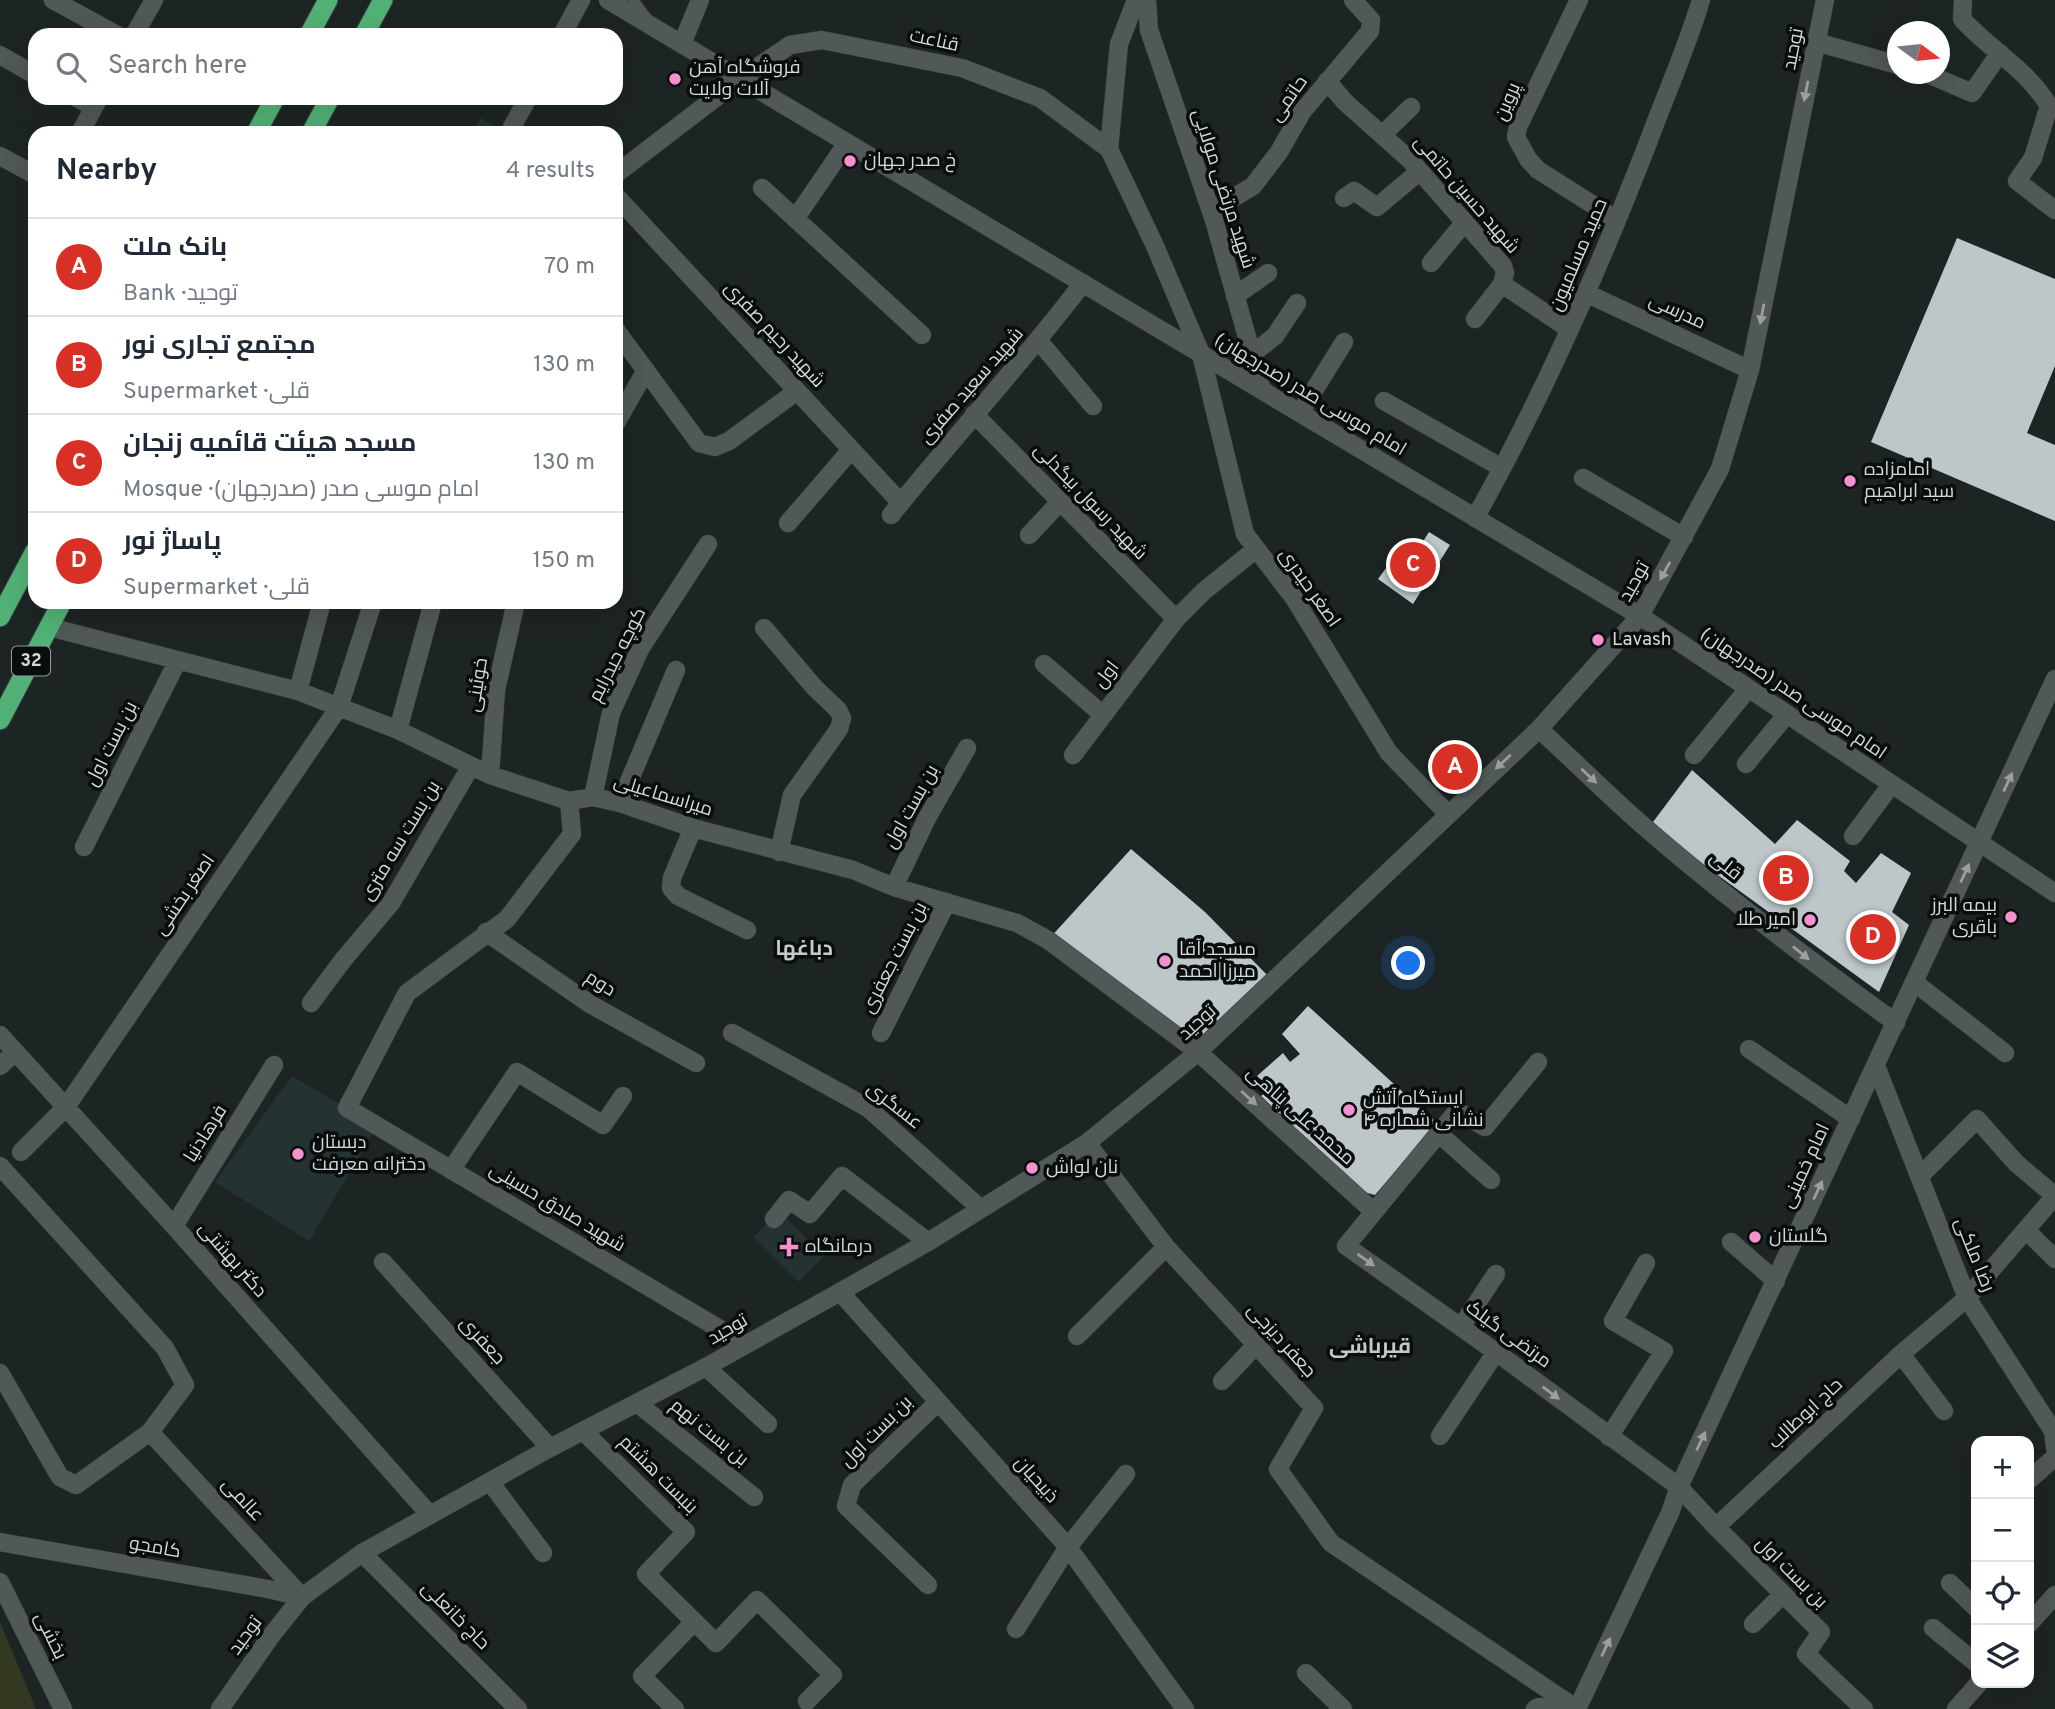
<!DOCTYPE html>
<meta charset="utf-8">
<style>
:root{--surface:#fff;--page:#f2f2f3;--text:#1f2937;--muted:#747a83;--line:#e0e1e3;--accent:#d93025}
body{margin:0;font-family:Overpass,Cairo,sans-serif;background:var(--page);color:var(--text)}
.controls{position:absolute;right:21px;bottom:21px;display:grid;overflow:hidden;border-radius:14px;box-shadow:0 7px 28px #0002}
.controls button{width:63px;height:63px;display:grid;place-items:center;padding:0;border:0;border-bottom:2px solid var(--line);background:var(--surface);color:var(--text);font:35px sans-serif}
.compass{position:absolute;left:1887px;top:21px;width:63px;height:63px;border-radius:50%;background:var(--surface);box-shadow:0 7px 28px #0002;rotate:105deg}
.you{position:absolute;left:1409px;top:964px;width:24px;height:24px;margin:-18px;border:5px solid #fff;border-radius:50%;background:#1a73e8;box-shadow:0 0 0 10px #1a73e833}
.badge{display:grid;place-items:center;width:46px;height:46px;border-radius:50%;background:var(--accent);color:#fff;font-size:23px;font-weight:700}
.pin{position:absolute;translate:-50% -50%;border:4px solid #fff;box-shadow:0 2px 7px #0006}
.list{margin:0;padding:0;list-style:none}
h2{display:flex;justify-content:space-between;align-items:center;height:91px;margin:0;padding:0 28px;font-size:30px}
h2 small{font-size:23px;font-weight:400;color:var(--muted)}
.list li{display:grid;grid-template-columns:46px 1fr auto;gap:21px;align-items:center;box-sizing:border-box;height:98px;padding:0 28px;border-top:2px solid var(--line)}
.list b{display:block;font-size:26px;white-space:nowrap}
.list p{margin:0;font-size:23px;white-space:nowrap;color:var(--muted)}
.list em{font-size:23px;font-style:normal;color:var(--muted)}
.icon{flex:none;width:38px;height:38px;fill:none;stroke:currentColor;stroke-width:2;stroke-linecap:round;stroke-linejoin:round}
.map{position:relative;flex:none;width:2055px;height:1709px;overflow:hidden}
.search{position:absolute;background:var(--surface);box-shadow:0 7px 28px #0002;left:28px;top:28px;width:595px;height:77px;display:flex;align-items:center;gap:18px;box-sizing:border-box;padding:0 24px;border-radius:21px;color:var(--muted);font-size:26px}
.panel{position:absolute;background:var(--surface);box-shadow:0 7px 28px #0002;left:28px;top:126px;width:595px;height:483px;border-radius:21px}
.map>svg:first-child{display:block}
</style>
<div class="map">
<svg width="2055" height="1709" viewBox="0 0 2055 1709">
<rect width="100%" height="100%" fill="#1d2524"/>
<path fill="#243331" d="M 481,118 L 505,133 L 472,133 Z
M 292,1076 L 377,1126 L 309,1241 L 215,1182 Z
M 779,1211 L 824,1256 L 799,1282 L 754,1237 Z"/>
<path fill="#333921" d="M 0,1622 L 36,1709 L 0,1709 Z"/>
<path fill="#bdc6c9" d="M 1957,238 L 2055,279 L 2055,366 L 2027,433 L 2055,445 L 2055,521 L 1871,442 Z
M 1429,532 L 1450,545 L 1413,604 L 1378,579 L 1404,544 L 1417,551 Z
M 1692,770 L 1775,844 L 1797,820 L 1850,861 L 1844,871 L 1856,883 L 1881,853 L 1911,873 L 1892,912 L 1909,925 L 1879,992 L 1650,826 Z
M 1131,849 L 1205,912 L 1274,982 L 1198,1052 L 1048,940 Z
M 1308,1006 L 1437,1123 L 1375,1195 L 1360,1191 L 1261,1096 L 1271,1088 L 1257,1076 L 1283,1053 L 1290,1062 L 1300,1054 L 1282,1034 Z"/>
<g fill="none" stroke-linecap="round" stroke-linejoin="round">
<g stroke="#383f3e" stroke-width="12">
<path id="service" d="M 633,0 L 647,19"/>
</g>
<g stroke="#383f3e" stroke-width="19">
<path id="minor" d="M 53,0 L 117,35
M 1136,0 L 1119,44 L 1109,149 L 1155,246 L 1201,354 L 1245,534 L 1294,598 L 1389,753 L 1448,814
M 1147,0 L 1149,30 L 1214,220 L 1262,390
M 1579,0 L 1518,127 L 1516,137 L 1528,159 L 1538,170 L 1617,220
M 1963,0 L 1962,19 C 1992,52 2025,67 2049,106 L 2033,158 L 2017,181 L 2055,210
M 134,35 L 154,0
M 562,35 L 581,0
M 1816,42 L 1898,65
M 682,44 L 700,0
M 0,55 L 35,75
M 1928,74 L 1972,93 L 2000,53
M 1327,81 L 1345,102 L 1410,160 L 1503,266 L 1505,273 L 1502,284 L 1569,329
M 77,98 L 94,107
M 512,127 L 528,98
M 80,133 L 99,98
M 1382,135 L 1411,107
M 0,156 L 35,175
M 616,174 L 740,79 L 790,45 L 822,40 L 962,68 L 1040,98 L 1109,149
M 762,188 L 922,335
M 616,196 L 901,503
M 1344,198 L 1354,191 L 1377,207 L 1420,171
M 1211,211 L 1253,186 L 1279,152 L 1302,112 L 1370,31 L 1371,20 L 1353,0
M 795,219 L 847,143
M 1431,263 L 1464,223
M 1586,293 L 1750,370
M 1235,296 L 1268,273
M 1475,319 L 1502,284
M 616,330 L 699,443 L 715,447 L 729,441 L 797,391
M 1039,341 L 1093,406
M 1252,354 L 1275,336 L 1297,303
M 1384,401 L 1502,468
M 1300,413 L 1344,342
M 974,414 L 1176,619
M 616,423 L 646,370
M 1583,478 L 1684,537
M 891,515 C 954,437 1022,363 1083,283
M 1475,518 C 1543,397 1599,269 1649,140 C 1666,94 1687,47 1701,0
M 788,523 L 851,450
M 1029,535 L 1060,502
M 49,627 L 298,691 L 398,730 L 490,775 L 569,801 L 593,797 L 620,803 L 693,828 L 853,870 L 894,887 L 1017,923 L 1048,940 L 1198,1052 L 1373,1211
M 764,628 L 814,687 L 838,710 L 842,718 L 839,729 L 792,795 L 779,852
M 1044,664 L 1103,715
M 298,691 L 322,602
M 398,730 L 433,602
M 1073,755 L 1176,619 L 1204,591 L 1256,549
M 1694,755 L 1748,689
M 1746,764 L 1787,714
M 490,775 L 496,690 L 516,602
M 593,797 L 611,713 L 640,649 L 708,544
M 569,801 L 572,834 L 507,919 L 407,993 L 347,1108 L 745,1344
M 620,803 L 676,670
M 693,828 L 672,878 L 671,888 L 678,896 L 747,930
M 1853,836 L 1891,785
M 84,847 L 178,660
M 894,887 L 927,818 L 967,748
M 486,932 L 590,1004 L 696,1063
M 1914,982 L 2005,1053
M 311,1003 L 343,960 L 391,903 L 471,766
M 732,1033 L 868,1108 L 981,1209
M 881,1033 L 947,902
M 0,1035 L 174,1226 L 430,1515
M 1749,1049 L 1851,1119
M 1538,1062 L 1485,1127 L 1457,1111 L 1346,1246 L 1496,1352 L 1679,1487 L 1716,1527 L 1901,1354 L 1967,1298 L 2055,1196 L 2016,1163 L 1977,1119 L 1920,1176
M 0,1066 L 15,1052
M 1438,1133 L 1491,1180
M 1087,1143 L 1166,1247 L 1314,1408 L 1278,1469 L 1331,1543 L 1577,1709
M 21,1152 L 66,1107 L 339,707 L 373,602
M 0,1166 L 165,1348 L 185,1385 L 150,1432 L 76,1485 L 60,1477 L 0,1373
M 451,1170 L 517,1072 L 603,1125 L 623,1096
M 774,1219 L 789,1200 L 810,1214 L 842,1176 L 928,1242
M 174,1226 L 274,1065
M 2026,1230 L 2055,1259
M 1731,1242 L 1776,1281
M 383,1262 L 550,1448
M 840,1292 L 1068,1547 L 1185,1709
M 1461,1327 L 1496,1274
M 1077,1336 L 1166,1247
M 1901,1354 L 1944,1411
M 706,1367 L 768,1424
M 1222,1381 L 1256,1345
M 637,1403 L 754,1497
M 583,1431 L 686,1532 L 646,1574 L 716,1643 L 757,1600 L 833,1675 L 807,1701
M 150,1432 L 302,1597
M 1440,1436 L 1496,1352
M 1609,1437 L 1664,1351 L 1613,1321 L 1646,1263
M 2029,1480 L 2055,1457
M 490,1482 L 543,1553
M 1716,1527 L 1821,1632 L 1806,1654 L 1864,1709
M 0,1542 L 268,1589 L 302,1597
M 362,1553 L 518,1709
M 0,1582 L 63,1709
M 1950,1583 L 1976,1608
M 928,1585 L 846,1506 L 852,1485 L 937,1403
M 1753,1624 L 1782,1595
M 2029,1624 L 2055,1595
M 1933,1628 L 1976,1663
M 1016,1629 L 1068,1547 L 1126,1474
M 1306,1673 L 1343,1709
M 675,1709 L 642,1676 L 694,1622
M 1535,1709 L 1539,1707 L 1575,1709
M 1956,1709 L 1979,1683"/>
</g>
<g stroke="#383f3e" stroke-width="19">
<path id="tertiary" d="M 1539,729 C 1573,760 1606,793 1640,823 C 1721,894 1809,960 1896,1023
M 1876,1066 L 1967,1298 L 2053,1431 L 2055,1448"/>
</g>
<g stroke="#383f3e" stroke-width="19">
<path id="secondary" d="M 608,0 L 1640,616 L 2055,893
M 220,1709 L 271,1636 L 302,1597 L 362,1553 L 550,1448 L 706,1367 L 840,1292 L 928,1242 L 1087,1143 L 1198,1052 L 1539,729 L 1640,616 L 1720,469 L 1750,370 L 1825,0
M 1577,1709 L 1670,1513 L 1679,1487 L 2055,679"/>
</g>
<g stroke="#383f3e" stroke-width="21">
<path id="trunk" d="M 309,35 L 328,0
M 364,35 L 383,0
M 256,133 L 275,98
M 311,133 L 330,98
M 0,617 L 35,551
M 0,720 L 62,602"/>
</g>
<use href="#service" stroke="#505957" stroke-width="10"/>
<use href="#minor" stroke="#505957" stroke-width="18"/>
<use href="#tertiary" stroke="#505957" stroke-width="18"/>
<use href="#secondary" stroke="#505957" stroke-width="18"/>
<use href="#trunk" stroke="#52b176" stroke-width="19"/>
</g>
<defs><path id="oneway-solid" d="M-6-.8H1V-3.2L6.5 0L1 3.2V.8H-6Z" transform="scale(1.75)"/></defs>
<g fill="#99a09e">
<use href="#oneway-solid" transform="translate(1806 91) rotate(101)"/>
<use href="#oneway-solid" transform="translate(1762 314) rotate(101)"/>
<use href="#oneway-solid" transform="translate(1665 571) rotate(119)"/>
<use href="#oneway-solid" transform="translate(1503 762) rotate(137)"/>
<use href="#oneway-solid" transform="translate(1589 776) rotate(43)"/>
<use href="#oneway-solid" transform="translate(2008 782) rotate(-65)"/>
<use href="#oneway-solid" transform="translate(1965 873) rotate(-65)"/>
<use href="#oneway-solid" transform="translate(1801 953) rotate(39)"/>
<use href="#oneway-solid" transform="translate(1249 1098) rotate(42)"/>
<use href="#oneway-solid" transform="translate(1818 1190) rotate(-65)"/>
<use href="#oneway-solid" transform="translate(1366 1260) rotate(35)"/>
<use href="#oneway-solid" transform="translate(1551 1393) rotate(37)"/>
<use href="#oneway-solid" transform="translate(1701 1441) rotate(-65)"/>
<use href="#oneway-solid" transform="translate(1606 1647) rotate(-65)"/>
</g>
<g fill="#f690d0" stroke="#0a0d0d" stroke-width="2.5">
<circle cx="675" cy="79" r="7"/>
<circle cx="850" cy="161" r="7"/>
<circle cx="1850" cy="481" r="7"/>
<circle cx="1598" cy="640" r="7"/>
<circle cx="2011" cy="917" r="7"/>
<circle cx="1810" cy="920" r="7"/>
<circle cx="1165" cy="961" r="7"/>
<circle cx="1349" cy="1110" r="7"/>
<circle cx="298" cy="1154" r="7"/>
<circle cx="1032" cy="1168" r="7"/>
<circle cx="1755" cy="1237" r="7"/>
<path d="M785.5 1236.5h7v7h7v7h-7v7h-7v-7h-7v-7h7z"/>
</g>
<g text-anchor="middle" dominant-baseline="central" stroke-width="7" stroke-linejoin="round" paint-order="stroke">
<rect fill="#0a0d0d" stroke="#989c9c" stroke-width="2" x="12" y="646.5" width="38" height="29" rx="5"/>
<g font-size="18" font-weight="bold" fill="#d5dad9">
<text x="31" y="661">32</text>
</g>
<g font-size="19" fill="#d5dad9" stroke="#0a0d0d">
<text transform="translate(934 41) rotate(12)">قناعت</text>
<text transform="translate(1794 49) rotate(-79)">توحید</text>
<text transform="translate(1289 99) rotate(-55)">حاتمی</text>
<text transform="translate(1508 102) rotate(-67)">پروین</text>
<text transform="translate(1223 189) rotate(72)">شهید مرتضی مولایی</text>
<text transform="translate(1466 195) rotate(49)">شهید حسین حاتمی</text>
<text transform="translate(1579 255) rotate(-67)">حمید مسلمیون</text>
<text transform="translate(1677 312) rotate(25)">مدرسی</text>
<text transform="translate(774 335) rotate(47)">شهید رحیم صفری</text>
<text transform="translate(972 386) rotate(-49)">شهید سعید صفری</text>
<text transform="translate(1310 395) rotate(31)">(صدرجهان) امام موسی صدر</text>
<text transform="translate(1090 502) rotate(46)">شهید رسول بیگدلی</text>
<text transform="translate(1635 582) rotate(-61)">توحید</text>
<text transform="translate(1309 588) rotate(55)">اصغر حیدری</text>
<text transform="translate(618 655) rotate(-63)">کوچه حیدرایم</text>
<text transform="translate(1107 675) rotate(-53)">اول</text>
<text transform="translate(478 685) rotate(-81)">خوئینی</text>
<text transform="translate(1793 694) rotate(34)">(صدرجهان) امام موسی صدر</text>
<text transform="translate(112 744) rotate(-63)">بن بست اول</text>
<text transform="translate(663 796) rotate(17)">میراسماعیلی</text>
<text transform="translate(912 807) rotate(-61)">بن بست اول</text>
<text transform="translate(401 841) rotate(-59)">بن بست سه متری</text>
<text transform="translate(1725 866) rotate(39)">قلی</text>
<text transform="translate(185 895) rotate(-56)">اصغر بخشی</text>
<text transform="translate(895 958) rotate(-63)">بن بست جعفری</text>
<text transform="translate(600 984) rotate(32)">دوم</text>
<text transform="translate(1198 1023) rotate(-42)">توحید</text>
<text transform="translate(894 1106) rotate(38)">عسگری</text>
<text transform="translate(1300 1116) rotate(42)">محمد علی پناهی</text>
<text transform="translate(206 1134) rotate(-58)">فرهادنیا</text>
<text transform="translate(1806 1166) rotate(-65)">امام خمینی</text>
<text transform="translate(557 1208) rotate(31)">شهید صادق حسینی</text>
<text transform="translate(1974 1255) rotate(68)">رضا ملکی</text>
<text transform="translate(232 1260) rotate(49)">دکتر بهشتی</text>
<text transform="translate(728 1330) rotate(-30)">توحید</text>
<text transform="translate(1508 1335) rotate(36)">مرتضی گیلک</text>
<text transform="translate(482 1341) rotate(48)">جعفری</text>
<text transform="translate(1281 1341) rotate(48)">جعفر دیزجی</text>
<text transform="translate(1806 1414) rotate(-43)">حاج ابوطالب</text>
<text transform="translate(877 1432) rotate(-45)">بن بست اول</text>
<text transform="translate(709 1433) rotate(39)">بن بست نهم</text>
<text transform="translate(658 1475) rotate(45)">بنبست هشتم</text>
<text transform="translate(1036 1480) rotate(48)">ذبیحیان</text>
<text transform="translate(242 1500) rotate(47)">عالمی</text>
<text transform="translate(155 1548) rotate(10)">کامجو</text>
<text transform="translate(1791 1573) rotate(45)">بن بست اول</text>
<text transform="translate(455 1616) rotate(45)">حاج خانعلی</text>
<text transform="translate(50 1636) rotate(64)">بخشی</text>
<text transform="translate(246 1636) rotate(-54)">توحید</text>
</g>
<g font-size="19" fill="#d5dad9" stroke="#0a0d0d" text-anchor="start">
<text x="689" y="68">فروشگاه آهن<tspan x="689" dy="22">آلات ولایت</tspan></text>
<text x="864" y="161">خ صدر جهان</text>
<text x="1864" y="470">امامزاده<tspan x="1864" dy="22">سید ابراهیم</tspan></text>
<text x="1612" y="640">Lavash</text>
<text x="1997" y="906" text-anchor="end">بیمه البرز<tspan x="1997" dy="22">باقری</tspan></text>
<text x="1796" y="920" text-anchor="end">امیر طلا</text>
<text x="1179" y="950">مسجد آقا<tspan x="1179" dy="22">میرزا احمد</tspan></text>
<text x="1363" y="1099">ایستگاه آتش<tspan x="1363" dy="22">نشانی شماره ۴</tspan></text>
<text x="312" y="1143">دبستان<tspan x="312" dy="22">دخترانه معرفت</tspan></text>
<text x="1046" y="1168">نان لواش</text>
<text x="1769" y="1237">گلستان</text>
<text x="805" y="1247">درمانگاه</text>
</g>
<g font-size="21" font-weight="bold" fill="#c0cac9" stroke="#0a0d0d">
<text x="804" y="949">دباغها</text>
<text x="1370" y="1347">قیرباشی</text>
</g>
</g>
</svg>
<div class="controls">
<button>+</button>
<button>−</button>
<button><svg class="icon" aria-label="locate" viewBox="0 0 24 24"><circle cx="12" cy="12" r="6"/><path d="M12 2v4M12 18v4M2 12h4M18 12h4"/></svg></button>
<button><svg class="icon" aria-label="layers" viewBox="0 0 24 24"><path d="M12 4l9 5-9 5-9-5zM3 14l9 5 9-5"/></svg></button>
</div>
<svg class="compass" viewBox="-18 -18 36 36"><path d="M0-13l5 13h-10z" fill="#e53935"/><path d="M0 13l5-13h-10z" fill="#747a83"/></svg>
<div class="you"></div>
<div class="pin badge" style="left:1455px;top:767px">A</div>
<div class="pin badge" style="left:1786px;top:878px">B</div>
<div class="pin badge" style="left:1413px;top:565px">C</div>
<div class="pin badge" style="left:1873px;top:937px">D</div>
<div class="search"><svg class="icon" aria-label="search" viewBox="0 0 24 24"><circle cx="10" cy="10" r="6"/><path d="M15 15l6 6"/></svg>Search here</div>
<section class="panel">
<h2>Nearby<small>4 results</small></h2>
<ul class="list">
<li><span class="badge">A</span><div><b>بانک ملت</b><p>Bank · توحید</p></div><em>70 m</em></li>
<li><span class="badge">B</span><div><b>مجتمع تجارى نور</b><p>Supermarket · قلی</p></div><em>130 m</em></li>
<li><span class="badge">C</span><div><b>مسجد هیئت قائمیه زنجان</b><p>Mosque · (صدرجهان) امام موسی صدر</p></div><em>130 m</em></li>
<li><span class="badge">D</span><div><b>پاساژ نور</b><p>Supermarket · قلی</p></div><em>150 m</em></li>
</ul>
</section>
</div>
